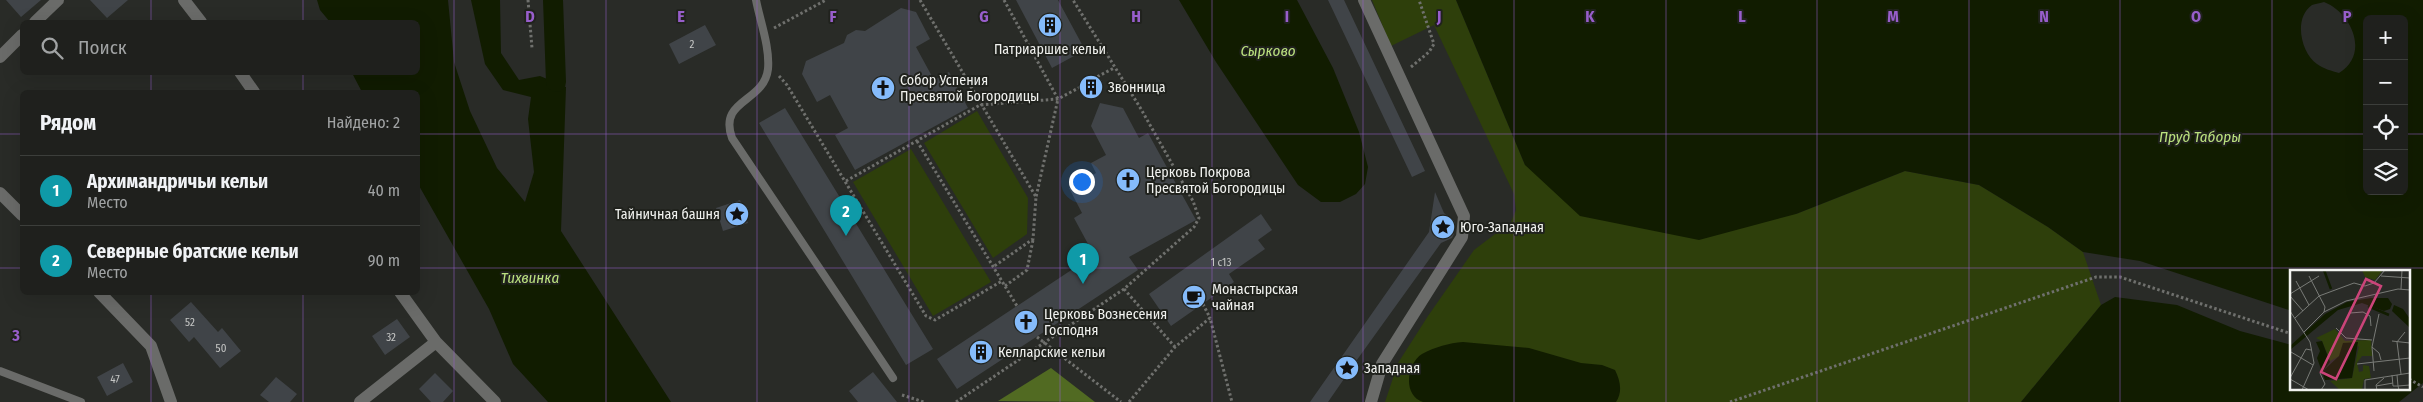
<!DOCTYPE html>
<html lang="ru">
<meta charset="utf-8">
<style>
:root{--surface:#1f201d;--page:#272826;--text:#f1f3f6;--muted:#a1a3a4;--line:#3c3e3b;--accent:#8c9099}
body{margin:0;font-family:"Fira Sans Condensed",sans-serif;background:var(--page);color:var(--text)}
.controls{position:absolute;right:15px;top:15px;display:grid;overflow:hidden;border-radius:8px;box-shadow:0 5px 20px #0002}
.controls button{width:45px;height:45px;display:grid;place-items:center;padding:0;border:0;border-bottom:1px solid var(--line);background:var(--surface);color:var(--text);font:25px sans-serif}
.you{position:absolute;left:1081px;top:181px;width:18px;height:18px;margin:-12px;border:4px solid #fff;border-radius:50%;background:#1a73e8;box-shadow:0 0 0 8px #1a73e833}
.badge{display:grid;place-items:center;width:32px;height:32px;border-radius:50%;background:var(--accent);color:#fff;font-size:16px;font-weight:700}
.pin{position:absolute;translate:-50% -41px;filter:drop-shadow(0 1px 2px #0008)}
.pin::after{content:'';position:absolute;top:26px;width:18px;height:15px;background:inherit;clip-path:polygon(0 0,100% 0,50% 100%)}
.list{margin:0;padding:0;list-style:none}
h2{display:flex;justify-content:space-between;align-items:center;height:65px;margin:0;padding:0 20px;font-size:21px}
h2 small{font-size:16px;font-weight:400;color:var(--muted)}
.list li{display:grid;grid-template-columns:32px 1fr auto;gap:15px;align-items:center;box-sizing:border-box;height:70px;padding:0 20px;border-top:1px solid var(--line)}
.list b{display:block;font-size:19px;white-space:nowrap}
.list p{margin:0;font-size:16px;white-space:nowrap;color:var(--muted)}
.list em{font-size:16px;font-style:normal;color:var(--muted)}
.icon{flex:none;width:28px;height:28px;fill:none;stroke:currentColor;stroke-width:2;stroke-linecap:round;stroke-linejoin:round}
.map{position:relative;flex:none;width:2423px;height:402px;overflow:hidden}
.search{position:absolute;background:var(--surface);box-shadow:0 5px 20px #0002;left:20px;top:20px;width:400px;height:55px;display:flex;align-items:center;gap:12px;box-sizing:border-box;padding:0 18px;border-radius:8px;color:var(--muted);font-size:19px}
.panel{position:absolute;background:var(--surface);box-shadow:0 5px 20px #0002;left:20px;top:90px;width:400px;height:205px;border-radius:8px}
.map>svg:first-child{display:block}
</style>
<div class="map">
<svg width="2423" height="402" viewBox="0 0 2423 402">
<rect width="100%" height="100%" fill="#292b27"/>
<path fill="#2e3f0b" d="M 1372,0 L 1456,0 L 1525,165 L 1796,214 L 1905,171 L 1979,185 L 2048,227 L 2083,252 L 2101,305 L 2021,402 L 1385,402 L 1398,363 L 1428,316 L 1474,250 L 1511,222 L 1516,210 L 1514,194 L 1434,25 L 1391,46 Z
M 977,111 L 1028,198 L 1027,234 L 993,258 L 924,143 Z
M 911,149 L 991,282 L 933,316 L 853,182 Z"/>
<path fill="#516a22" d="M 1051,368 L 1095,402 L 998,401 Z"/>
<path fill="#111c00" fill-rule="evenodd" d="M 317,0 L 448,0 L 454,62 L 470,111 L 497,168 L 525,202 L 534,172 L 528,119 L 531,97 L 503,90 L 485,64 L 471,0 L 500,0 L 501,53 L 519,80 L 540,76 L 566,87 L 561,231 L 671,402 L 548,402 L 513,364 L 489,309 L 418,184 L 418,92 L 362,92 L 352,73 L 418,72 L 418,22 L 330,22 L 320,10 Z
M 1179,0 L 1297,0 L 1333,68 L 1359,132 L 1368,167 L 1365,184 L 1356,194 L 1340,202 L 1321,202 L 1298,185 L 1216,62 Z
M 1456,0 L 2423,0 L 2423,383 L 2399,402 L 2021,402 L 2101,305 L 2115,297 L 2177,305 L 2240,331 L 2292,345 L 2292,388 L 2409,388 L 2409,271 L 2292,271 L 2292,311 L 2140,261 L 2083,252 L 2048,227 L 1979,185 L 1905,171 L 1796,214 L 1699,240 L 1580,216 L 1525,165 ZM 2324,2 C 2352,13 2370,54 2339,73 C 2332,71 2324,69 2317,64 C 2301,53 2293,18 2312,5 C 2315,4 2321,3 2324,2 ZM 2367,19 L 2404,19 L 2404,191 L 2367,191 Z
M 1463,342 L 1529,348 L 1581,363 L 1602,365 L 1615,370 C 1620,380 1623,392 1616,402 L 1423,402 C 1402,395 1407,363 1422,354 C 1435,347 1449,343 1463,342 Z"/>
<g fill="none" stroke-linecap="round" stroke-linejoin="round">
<path stroke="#111c00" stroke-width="20" d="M 553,0 L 556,82"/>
</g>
<path fill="#404448" d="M 6,0 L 41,0 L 21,17 Z
M 90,0 L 128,0 L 107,18 Z
M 1016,0 L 1058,0 L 1085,50 L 1052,68 Z
M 1328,0 L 1344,0 L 1425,171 L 1412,177 Z
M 901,8 L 916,12 L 930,39 L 916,47 L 934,80 L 949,72 L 968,108 L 855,170 L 835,135 L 848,128 L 830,95 L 817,102 L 802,74 L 806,61 L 844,43 L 847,35 L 856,30 L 865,31 Z
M 705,25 L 716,45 L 679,64 L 669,44 Z
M 1100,103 L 1123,108 L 1139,138 L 1148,133 L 1196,220 L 1129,257 L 1138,270 L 957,389 L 937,359 L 1094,255 L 1074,218 L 1082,213 L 1069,188 L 1096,173 L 1091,163 L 1106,155 L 1091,126 Z
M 785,108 L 933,349 L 906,365 L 759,123 Z
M 1435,192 L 1444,213 L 1455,222 L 1454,234 L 1452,238 L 1441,243 L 1354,364 L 1359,368 L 1350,379 L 1346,376 L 1328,402 L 1310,402 L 1429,232 Z
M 740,200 L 748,223 L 723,231 L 716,208 Z
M 1261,214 L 1272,230 L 1258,240 L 1265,249 L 1229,274 L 1234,282 L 1171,326 L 1149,294 Z
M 191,302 L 218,332 L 222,328 L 241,351 L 220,368 L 194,337 L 189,342 L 170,320 Z
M 397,319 L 410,337 L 385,355 L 372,336 Z
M 123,363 L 133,382 L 107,396 L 97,377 Z
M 873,372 L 897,402 L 858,402 L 849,391 Z
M 435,373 L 453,391 L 443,402 L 431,402 L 419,389 Z
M 276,377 L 297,394 L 290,402 L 269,402 L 260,395 Z"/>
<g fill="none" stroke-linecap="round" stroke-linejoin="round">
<path stroke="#6f706d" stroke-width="3" stroke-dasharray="2.5 2.5" stroke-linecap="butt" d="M 528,0 L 532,48
M 920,0 L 1036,197 L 1033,239 L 993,267
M 1004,0 L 1058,99 L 1036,197
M 774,28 L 826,0
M 1411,67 L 1429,52 L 1434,44 L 1419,0
M 779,76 L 787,85 L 926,316 L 935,320 L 1002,281
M 1093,79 L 1114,68
M 917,141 L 1017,306
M 846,181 L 980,105 L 1058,99 L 1084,85
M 1005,286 L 1027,270 L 1033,240
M 1124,289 L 1175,347
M 1203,304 L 1210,318
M 1037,337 L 1121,402
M 2409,379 L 2423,387
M 902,395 L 924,402
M 956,402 L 1124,289 L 1194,227 L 1199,218 L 1193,201 L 1141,109 L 1073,0
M 1129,402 L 1175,347 L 1210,318 L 1232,402
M 1730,402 L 2096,277 L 2120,277 L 2292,334"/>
<path stroke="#6a6b69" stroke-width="8" d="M 756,0 C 760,21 770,47 768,69 C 764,103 718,99 732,138 L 893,378
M 0,371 L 81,402"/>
<path stroke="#6a6b69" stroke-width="12" d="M 184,0 L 201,22
M 1364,0 L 1464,216 L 1462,237 L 1382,364 L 1371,402
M 35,22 L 58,0
M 0,57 L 22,35
M 240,72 L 254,92
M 400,292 L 436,342 L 495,402
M 360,402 L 436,342"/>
<path stroke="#6a6b69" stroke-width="12" d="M 0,193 L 22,215
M 99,292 L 151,346 L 171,402"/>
</g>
<path fill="none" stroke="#985ecb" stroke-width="1" stroke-opacity="0.55" d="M 151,0 L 151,22M 303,0 L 303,22M 454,0 L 454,402M 606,0 L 606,402M 757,0 L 757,402M 909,0 L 909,402M 1060,0 L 1060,402M 1212,0 L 1212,402M 1363,0 L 1363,402M 1514,0 L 1514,402M 1666,0 L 1666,402M 1817,0 L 1817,402M 1969,0 L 1969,402M 2120,0 L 2120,402M 2272,0 L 2272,402M 151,72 L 151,92M 303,72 L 303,92M 0,134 L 22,134M 418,134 L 2367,134M 2404,134 L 2423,134M 0,268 L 22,268M 418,268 L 2423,268M 151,292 L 151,402M 303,292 L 303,402"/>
<defs>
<g id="building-disc" transform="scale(1.25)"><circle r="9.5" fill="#85bbfb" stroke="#20221d"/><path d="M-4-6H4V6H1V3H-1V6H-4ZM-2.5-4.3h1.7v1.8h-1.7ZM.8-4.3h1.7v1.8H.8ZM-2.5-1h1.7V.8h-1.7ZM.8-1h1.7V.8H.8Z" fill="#111"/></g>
<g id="church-disc" transform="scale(1.25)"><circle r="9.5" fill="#85bbfb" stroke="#20221d"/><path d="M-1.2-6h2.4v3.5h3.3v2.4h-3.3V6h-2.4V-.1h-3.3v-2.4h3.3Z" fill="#111"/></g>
<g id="sight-disc" transform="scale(1.25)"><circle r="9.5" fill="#85bbfb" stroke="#20221d"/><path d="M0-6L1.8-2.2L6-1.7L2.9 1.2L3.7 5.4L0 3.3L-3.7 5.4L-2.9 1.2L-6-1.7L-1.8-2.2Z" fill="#111"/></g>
<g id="cafe-disc" transform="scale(1.25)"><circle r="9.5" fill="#85bbfb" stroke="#20221d"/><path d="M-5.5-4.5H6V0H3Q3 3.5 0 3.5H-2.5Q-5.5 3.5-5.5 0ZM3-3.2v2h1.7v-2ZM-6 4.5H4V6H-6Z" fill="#111"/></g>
</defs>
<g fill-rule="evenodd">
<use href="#building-disc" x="1050" y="25"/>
<use href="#building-disc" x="1091" y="87"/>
<use href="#church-disc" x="883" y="88"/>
<use href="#church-disc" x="1128" y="180"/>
<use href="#sight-disc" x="737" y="214"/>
<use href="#sight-disc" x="1443" y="227"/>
<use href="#cafe-disc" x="1194" y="297"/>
<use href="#church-disc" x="1026" y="322"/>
<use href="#building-disc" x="981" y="352"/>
<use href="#sight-disc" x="1347" y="368"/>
</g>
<g text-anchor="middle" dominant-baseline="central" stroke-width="4" stroke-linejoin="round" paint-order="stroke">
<g font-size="11" fill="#c5c6c5">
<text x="692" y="44">2</text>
<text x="1221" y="262">1 с13</text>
<text x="190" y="322">52</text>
<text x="391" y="337">32</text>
<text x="221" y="348">50</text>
<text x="115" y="379">47</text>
</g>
<g font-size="14" fill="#f1f2ef" stroke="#20221d" text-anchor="start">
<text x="1050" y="49" text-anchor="middle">Патриаршие кельи</text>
<text x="900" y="80">Собор Успения<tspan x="900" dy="16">Пресвятой Богородицы</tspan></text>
<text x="1108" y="87">Звонница</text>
<text x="1146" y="172">Церковь Покрова<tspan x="1146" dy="16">Пресвятой Богородицы</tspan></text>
<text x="720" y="214" text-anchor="end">Тайничная башня</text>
<text x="1460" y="227">Юго-Западная</text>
<text x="1212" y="289">Монастырская<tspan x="1212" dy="16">чайная</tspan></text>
<text x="1044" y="314">Церковь Вознесения<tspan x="1044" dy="16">Господня</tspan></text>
<text x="998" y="352">Келларские кельи</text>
<text x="1364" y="368">Западная</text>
</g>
<g font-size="15" font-style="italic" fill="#bbe17f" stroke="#20221d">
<text x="1268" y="51">Сырково</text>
<text x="2200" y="137">Пруд Таборы</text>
<text x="530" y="278">Тихвинка</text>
</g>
</g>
<g transform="translate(2290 270)">
<rect width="120" height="120" fill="#292b27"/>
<path d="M 72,0 L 93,0 L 85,10 L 75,7 ZM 45,59 L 55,71 L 81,70 L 82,86 L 72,86 L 67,93 L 69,102 L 73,101 L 73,95 L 79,96 L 81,108 L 74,109 L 72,120 L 50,120 L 40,111 L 62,108 L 69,76 L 40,91 L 32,71 L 26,68 Z" fill="#2e3f0b"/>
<path d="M 81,28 L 98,28 L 102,34 L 100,39 L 94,41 L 72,33 L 48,40 L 0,80 L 0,76 L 35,44 L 57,32 ZM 104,35 L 113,39 L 120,49 L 120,58 L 102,41 ZM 32,71 L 40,92 L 33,101 L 49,86 L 53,73 L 68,72 L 62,108 L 35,110 L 27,88 L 30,81 L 26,72 Z" fill="#111c00"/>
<path fill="none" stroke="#111c00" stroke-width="2.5" d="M 34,0 L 41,19M 78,36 L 99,45"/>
<path fill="none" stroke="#797b77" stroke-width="1" d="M 19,6 L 35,37 L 34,42M 91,6 L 120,8M 6,11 L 19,35M 111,19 L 112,0M 0,24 L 29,6M 0,26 L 13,41M 0,41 L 20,72 L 24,93 L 12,120M 60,43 L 73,42 L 80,46 L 81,56M 89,44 L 82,77 L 89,83 L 91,90M 5,48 L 29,26 L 64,13 L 75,16 L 84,13 L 95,0M 46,58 L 56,68 L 82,70M 14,62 L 34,42 L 56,31 L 108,19 L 120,20M 102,71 L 120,73M 82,77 L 84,101M 1,82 L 23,95M 67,94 L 120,88M 30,103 L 35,114 L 31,120M 111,104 L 107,72 L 115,62M 102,105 L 103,116 L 108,116 L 107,105M 0,108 L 16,79 L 21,80M 0,109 L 19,120M 86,116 L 103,113M 75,120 L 75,110 L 120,103M 87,120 L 86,115 L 94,108M 109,120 L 108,116 L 120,115"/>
<path fill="#cb4479" fill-opacity="0.15" stroke="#cb4479" stroke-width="2.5" d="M 76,9 L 91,16 L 46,109 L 31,102 Z"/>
<rect width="120" height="120" fill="none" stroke="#f1f2ef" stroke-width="2.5"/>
</g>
<g font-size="16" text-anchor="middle" font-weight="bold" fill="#985ecb" stroke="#20221d" stroke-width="4" stroke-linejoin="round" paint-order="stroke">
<text x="530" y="22">D</text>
<text x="681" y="22">E</text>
<text x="833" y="22">F</text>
<text x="984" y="22">G</text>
<text x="1136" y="22">H</text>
<text x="1287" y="22">I</text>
<text x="1439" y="22">J</text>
<text x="1590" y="22">K</text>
<text x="1742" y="22">L</text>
<text x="1893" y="22">M</text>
<text x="2044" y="22">N</text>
<text x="2196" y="22">O</text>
<text x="2347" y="22">P</text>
<text x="16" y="341">3</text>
</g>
</svg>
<div class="controls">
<button>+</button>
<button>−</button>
<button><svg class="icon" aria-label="locate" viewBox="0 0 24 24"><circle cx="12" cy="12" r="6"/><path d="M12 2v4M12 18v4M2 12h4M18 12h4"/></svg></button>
<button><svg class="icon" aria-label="layers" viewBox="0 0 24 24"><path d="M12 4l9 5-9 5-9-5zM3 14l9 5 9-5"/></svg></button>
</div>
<div class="you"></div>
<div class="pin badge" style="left:1083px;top:284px;background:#0f9aa8">1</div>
<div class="pin badge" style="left:846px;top:236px;background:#0f9aa8">2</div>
<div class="search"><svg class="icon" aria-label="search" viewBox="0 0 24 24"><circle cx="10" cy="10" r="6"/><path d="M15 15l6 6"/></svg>Поиск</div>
<section class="panel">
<h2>Рядом<small>Найдено: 2</small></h2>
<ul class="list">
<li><span class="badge" style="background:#0f9aa8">1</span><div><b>Архимандричьи кельи</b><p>Место</p></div><em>40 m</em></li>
<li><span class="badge" style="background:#0f9aa8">2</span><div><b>Северные братские кельи</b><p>Место</p></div><em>90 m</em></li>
</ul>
</section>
</div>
